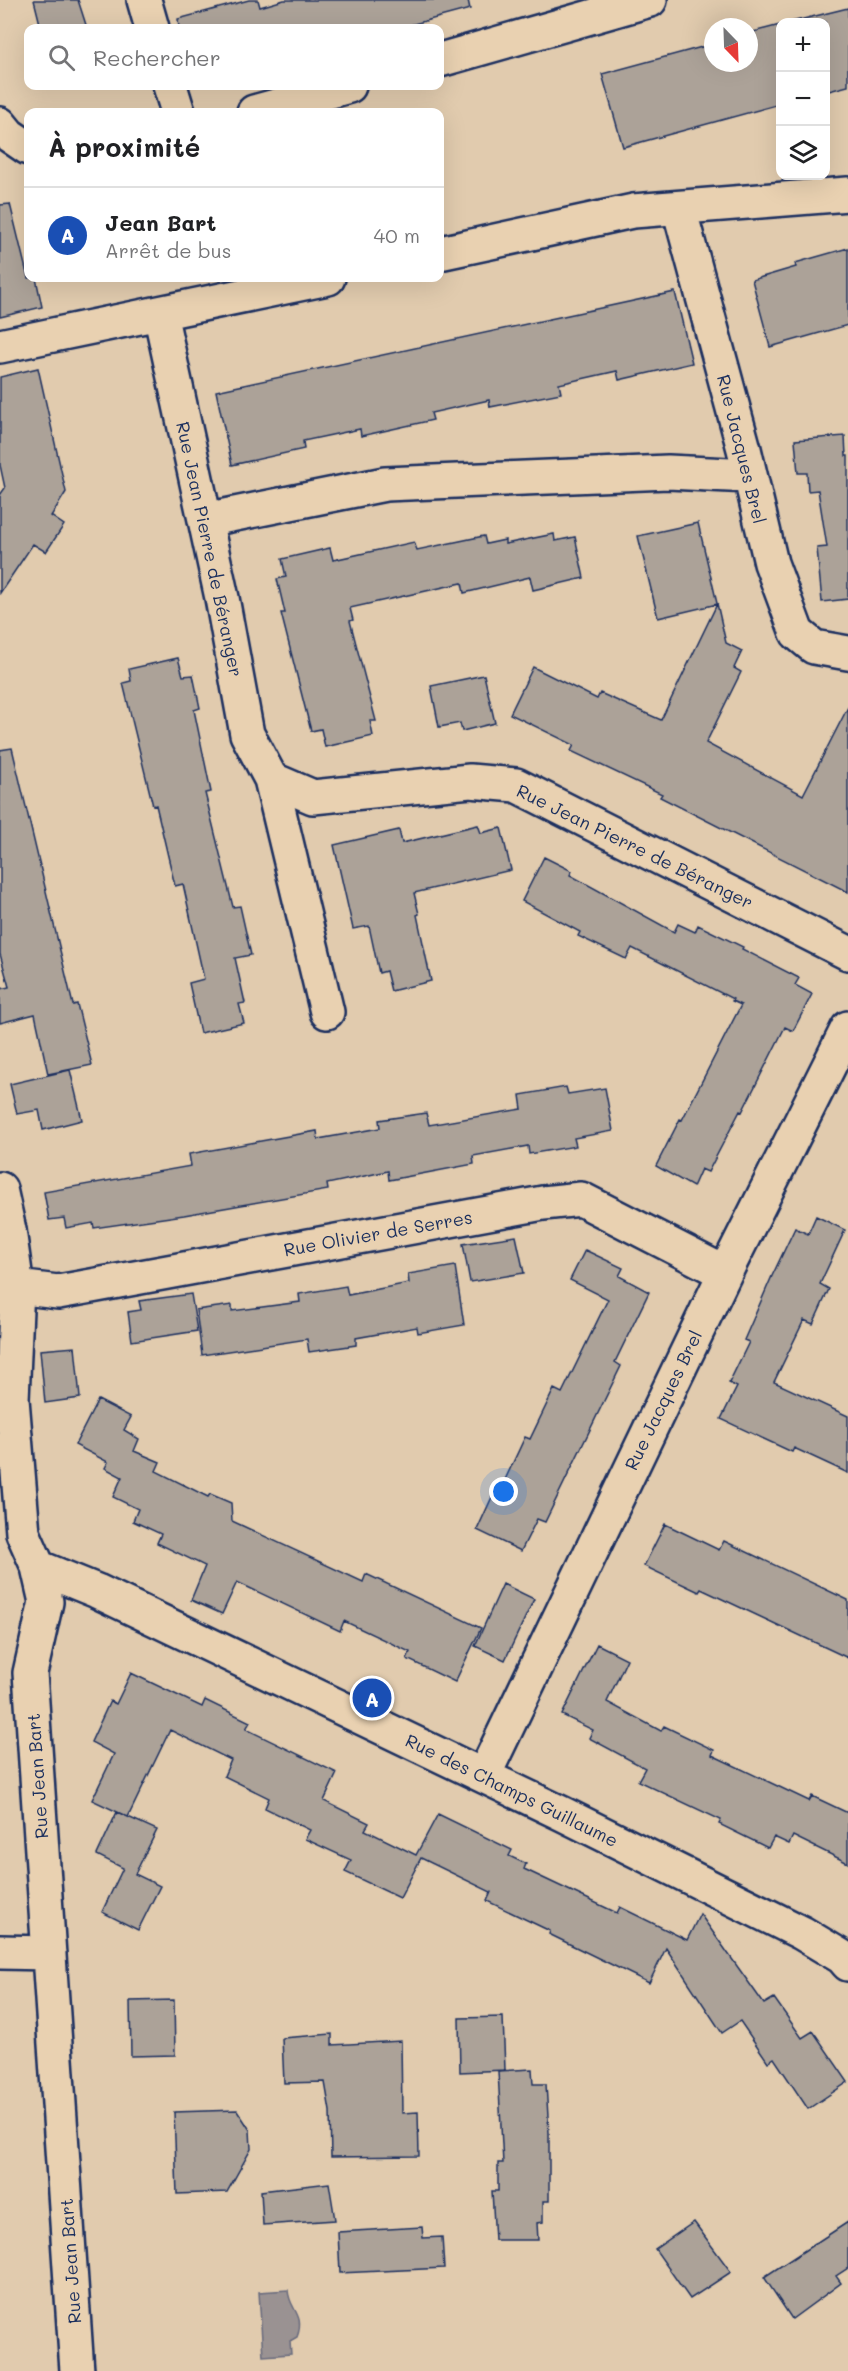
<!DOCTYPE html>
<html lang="fr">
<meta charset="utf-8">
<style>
:root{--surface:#fff;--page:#f6f6f6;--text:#202124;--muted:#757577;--line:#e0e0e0;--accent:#d93025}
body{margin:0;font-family:Mali,sans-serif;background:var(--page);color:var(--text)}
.controls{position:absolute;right:18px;top:18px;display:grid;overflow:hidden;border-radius:12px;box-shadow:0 6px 24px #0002}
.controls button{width:54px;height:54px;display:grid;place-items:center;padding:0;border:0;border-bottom:2px solid var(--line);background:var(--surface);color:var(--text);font:30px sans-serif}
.compass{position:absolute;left:704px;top:18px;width:54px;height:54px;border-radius:50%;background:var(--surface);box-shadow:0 6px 24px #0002;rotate:157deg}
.you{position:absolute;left:504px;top:1492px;width:21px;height:21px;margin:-15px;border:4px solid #fff;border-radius:50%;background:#1a73e8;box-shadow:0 0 0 9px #1a73e833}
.badge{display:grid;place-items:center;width:39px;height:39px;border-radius:50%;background:var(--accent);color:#fff;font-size:20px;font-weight:700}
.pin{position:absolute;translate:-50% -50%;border:3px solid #fff;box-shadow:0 2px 6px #0006}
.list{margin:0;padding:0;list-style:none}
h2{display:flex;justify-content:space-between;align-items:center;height:78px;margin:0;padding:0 24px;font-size:26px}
h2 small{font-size:20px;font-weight:400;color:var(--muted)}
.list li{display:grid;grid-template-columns:39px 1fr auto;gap:18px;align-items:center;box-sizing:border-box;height:96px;padding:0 24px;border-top:2px solid var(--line)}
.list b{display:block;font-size:22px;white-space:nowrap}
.list p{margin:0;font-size:20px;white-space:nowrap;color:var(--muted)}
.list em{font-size:20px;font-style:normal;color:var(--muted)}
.icon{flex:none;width:33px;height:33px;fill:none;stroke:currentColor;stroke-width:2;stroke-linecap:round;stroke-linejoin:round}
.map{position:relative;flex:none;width:848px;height:2371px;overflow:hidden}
.search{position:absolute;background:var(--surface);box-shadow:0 6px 24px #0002;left:24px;top:24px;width:420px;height:66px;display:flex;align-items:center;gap:15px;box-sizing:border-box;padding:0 21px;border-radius:12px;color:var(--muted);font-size:22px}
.panel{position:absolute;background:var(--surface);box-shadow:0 6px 24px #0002;left:24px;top:108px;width:420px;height:174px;border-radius:12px}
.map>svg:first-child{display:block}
</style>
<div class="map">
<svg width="848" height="2371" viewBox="0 0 848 2371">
<rect width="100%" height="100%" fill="#e1cbae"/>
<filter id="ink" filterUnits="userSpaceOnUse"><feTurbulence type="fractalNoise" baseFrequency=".0167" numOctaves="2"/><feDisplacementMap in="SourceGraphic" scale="12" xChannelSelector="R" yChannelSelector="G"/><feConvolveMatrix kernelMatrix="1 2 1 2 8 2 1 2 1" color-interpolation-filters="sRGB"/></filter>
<g filter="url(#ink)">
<path fill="#9a9292" stroke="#676a7d" stroke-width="1.5" d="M 288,2290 C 289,2310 306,2314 297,2337 L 290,2341 L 291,2354 L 263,2356 L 259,2292 Z"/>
<path fill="#aca298" stroke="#1b2f5e" stroke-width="1.5" d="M 34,0 L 78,0 L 87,28 L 41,28 Z
M 249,0 L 258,0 L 260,7 L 284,0 L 468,0 L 470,9 L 399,28 L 179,28 L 178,19 Z
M 848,8 L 848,86 L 825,92 L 825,22 L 791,22 Z
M 780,25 L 780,104 L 623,147 L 602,74 L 713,44 L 713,63 L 749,63 L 749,33 Z
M 10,204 L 28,278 L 36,278 L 42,307 L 0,317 L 0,205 Z
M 848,248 L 848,325 L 770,347 L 752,280 L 796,267 L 795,263 Z
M 675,292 L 692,363 L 619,380 L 617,371 L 559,384 L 561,393 L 490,407 L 489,400 L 431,413 L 433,420 L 361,436 L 360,429 L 303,441 L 304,449 L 232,465 L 216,391 Z
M 38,368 L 66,492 L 51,516 L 64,525 L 46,552 L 33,544 L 0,593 L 0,495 L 5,488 L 0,465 L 0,377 Z
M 845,436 L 846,456 L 848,456 L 848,599 L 822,602 L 817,548 L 827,547 L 818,490 L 808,491 L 807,473 L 798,473 L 795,440 Z
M 698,523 L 713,586 L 726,643 L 742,651 L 734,668 L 741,672 L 706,743 L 803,795 L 848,707 L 848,892 L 660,797 L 662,794 L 571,751 L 574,745 L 510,714 L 533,667 L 597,699 L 600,693 L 661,720 L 717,604 L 658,618 L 638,536 Z
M 554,534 L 555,541 L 575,537 L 584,578 L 533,590 L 530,577 L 464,593 L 462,583 L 350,608 L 353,620 L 350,621 L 376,721 L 370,721 L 373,736 L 325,747 L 321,729 L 311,731 L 281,613 L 285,613 L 277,579 L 286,577 L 282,559 L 330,548 L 333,560 L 414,542 L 417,550 L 484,536 L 486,544 L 505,540 L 505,544 Z
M 178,658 L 183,676 L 193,675 L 200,708 L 194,710 L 211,792 L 205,793 L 233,907 L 240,906 L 251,955 L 235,958 L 245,1003 L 239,1004 L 244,1023 L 200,1033 L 189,983 L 204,979 L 183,884 L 175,886 L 156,805 L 153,806 L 123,683 L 131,681 L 129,669 Z
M 484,675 L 495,723 L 462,731 L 460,723 L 439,727 L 431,686 Z
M 12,748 L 73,1005 L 77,1004 L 92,1065 L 48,1074 L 35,1014 L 0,1023 L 0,989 L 9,987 L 0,954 L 0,750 Z
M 478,825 L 481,833 L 501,828 L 511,870 L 414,893 L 419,914 L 417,915 L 431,981 L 391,991 L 386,971 L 379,973 L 369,926 L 353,929 L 334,845 L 399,830 L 402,843 Z
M 544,857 L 572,871 L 570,875 L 674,932 L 678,924 L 695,932 L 698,925 L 743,947 L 742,949 L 799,978 L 795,985 L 812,994 L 793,1031 L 785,1027 L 742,1112 L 740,1111 L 708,1172 L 701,1169 L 693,1187 L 656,1166 L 680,1119 L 682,1120 L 741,1005 L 732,1001 L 733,999 L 632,948 L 626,959 L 578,936 L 580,932 L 522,901 Z
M 70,1070 L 82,1120 L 43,1130 L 39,1110 L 17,1114 L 10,1084 Z
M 566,1087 L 568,1094 L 605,1088 L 613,1131 L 574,1138 L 576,1146 L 529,1154 L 528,1146 L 473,1156 L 474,1164 L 389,1180 L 388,1171 L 327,1184 L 328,1190 L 184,1215 L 94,1228 L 93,1223 L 66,1228 L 64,1218 L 49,1220 L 44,1192 L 191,1166 L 189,1154 L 317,1131 L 318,1139 L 380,1128 L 379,1120 L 426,1113 L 429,1125 L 522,1109 L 520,1095 Z
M 816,1216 L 845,1230 L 820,1284 L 829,1289 L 813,1324 L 804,1320 L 774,1382 L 848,1416 L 848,1473 L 794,1448 L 792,1452 L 721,1419 L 737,1387 L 729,1383 L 749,1342 L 744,1340 L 772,1276 L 795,1228 L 808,1234 Z
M 516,1236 L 524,1273 L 470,1282 L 463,1244 Z
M 585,1250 L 623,1268 L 619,1276 L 649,1292 L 615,1362 L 621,1366 L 545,1522 L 537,1519 L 521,1551 L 477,1530 L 492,1497 L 496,1499 L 525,1437 L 530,1439 L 554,1389 L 562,1393 L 608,1299 L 570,1280 Z
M 455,1266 L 464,1325 L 418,1333 L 417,1327 L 356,1338 L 356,1345 L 309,1352 L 307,1339 L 202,1355 L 196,1310 L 232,1305 L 232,1311 L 300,1302 L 299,1294 L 346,1286 L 348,1295 L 409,1283 L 408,1274 Z
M 191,1294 L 197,1331 L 132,1341 L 128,1312 L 141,1310 L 139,1301 Z
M 75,1347 L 80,1398 L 45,1403 L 40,1350 Z
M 98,1400 L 131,1417 L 124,1430 L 139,1439 L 134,1451 L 160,1462 L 156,1471 L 208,1497 L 210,1494 L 231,1503 L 232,1521 L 363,1582 L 366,1574 L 481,1628 L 455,1682 L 407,1659 L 410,1652 L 344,1621 L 340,1631 L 237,1582 L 222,1614 L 191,1600 L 205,1566 L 157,1543 L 161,1534 L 133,1521 L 138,1509 L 113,1497 L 122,1477 L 105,1468 L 108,1462 L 75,1445 Z
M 665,1524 L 719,1550 L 724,1541 L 848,1600 L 848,1658 L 701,1589 L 699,1592 L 644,1566 Z
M 503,1584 L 534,1599 L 505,1660 L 475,1646 Z
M 597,1644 L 627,1659 L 607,1702 L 661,1731 L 664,1726 L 714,1750 L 712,1755 L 809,1801 L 812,1796 L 848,1813 L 848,1863 L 793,1836 L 789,1844 L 774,1837 L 768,1848 L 719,1824 L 721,1820 L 638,1781 L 645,1768 L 589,1738 L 593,1730 L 562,1715 Z
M 131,1673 L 202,1707 L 205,1700 L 250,1722 L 246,1729 L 337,1773 L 324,1801 L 369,1823 L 365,1830 L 416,1855 L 438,1814 L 512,1850 L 509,1856 L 526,1864 L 524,1869 L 617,1913 L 620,1907 L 687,1940 L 700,1914 L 764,2004 L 774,1998 L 802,2038 L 813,2031 L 848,2082 L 808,2109 L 774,2058 L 768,2062 L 740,2021 L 722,2033 L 666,1948 L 649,1983 L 549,1934 L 550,1931 L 487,1901 L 491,1892 L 421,1858 L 400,1898 L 345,1872 L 351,1860 L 305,1839 L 310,1830 L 265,1808 L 269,1798 L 224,1776 L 231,1760 L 170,1730 L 128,1817 L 92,1800 L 114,1754 L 91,1742 L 110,1701 L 116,1704 Z
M 117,1812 L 157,1830 L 135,1874 L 160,1886 L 138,1930 L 102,1912 L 123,1868 L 97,1855 Z
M 174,2000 L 175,2055 L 131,2056 L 130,2001 Z
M 503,2017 L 505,2070 L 460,2072 L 459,2018 Z
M 332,2034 L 332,2045 L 401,2041 L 402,2113 L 418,2112 L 419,2156 L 331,2157 L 330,2111 L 325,2082 L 284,2083 L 282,2038 Z
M 532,2069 L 533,2084 L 546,2084 L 549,2133 L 549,2201 L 543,2201 L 543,2222 L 537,2223 L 538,2240 L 495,2240 L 492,2191 L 498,2191 L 498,2163 L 503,2163 L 498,2071 Z
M 237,2110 L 250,2130 L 251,2149 L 227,2192 L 177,2194 L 174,2112 Z
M 329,2183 L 335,2220 L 263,2225 L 261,2191 Z
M 694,2222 L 731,2272 L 690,2299 L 655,2249 Z
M 848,2222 L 848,2268 L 836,2276 L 841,2283 L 792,2319 L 764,2277 Z
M 422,2227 L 423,2238 L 442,2237 L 444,2268 L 340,2273 L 338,2232 Z"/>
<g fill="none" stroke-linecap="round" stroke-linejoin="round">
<g stroke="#1b2f5e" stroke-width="38">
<path id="minor" d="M 144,0 L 152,28
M 440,60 L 650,0
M 170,86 L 178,112
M 254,112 L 349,86
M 0,124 L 9,135 L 28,148
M 679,208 L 744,449 L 771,563 L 797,633 L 814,647 L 848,653
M 440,253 L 633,211 L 848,194
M 160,313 L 222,598 L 247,734 L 271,779 L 313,797 L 470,781 L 516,785 L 848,953
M 0,346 L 328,278
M 205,520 L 385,484 L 668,472 L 750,476
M 271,779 L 327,1012
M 0,1189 L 9,1230 L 17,1287 L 12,1399 L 23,1533 L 38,1567 L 46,1602 L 30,1673 L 77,2371
M 17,1287 L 58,1292 L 75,1289 L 543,1203 L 581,1199 L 725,1273
M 38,1567 L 97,1591 L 563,1814 L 802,1933 L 842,1957 L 848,1964
M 484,1775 L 725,1273 L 848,1028
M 0,1952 L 49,1953"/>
</g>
<use href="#minor" stroke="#e9d1b1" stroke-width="33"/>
</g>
</g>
<g text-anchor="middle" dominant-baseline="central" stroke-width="4.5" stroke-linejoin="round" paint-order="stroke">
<g font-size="18" fill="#1b2f5e" stroke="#e9d1b1">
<text transform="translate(742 449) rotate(76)">Rue Jacques Brel</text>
<text transform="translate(210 549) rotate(78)">Rue Jean Pierre de Béranger</text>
<text transform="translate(635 846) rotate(26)">Rue Jean Pierre de Béranger</text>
<text transform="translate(378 1233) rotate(-10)">Rue Olivier de Serres</text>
<text transform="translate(663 1400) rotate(-64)">Rue Jacques Brel</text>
<text transform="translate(37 1776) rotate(-94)">Rue Jean Bart</text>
<text transform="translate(512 1790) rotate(26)">Rue des Champs Guillaume</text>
<text transform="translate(70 2261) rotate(-94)">Rue Jean Bart</text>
</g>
</g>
</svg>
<div class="controls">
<button>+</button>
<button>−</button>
<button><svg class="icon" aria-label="layers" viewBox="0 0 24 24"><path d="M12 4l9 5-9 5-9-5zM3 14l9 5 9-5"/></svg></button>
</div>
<svg class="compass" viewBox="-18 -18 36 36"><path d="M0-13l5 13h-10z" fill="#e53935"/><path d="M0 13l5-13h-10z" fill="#757577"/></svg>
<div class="you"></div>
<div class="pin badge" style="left:372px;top:1698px;background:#1a4fb4">A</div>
<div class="search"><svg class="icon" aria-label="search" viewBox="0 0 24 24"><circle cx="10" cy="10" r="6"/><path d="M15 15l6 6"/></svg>Rechercher</div>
<section class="panel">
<h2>À proximité<small></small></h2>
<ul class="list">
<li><span class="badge" style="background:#1a4fb4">A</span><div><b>Jean Bart</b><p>Arrêt de bus</p></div><em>40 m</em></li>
</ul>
</section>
</div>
